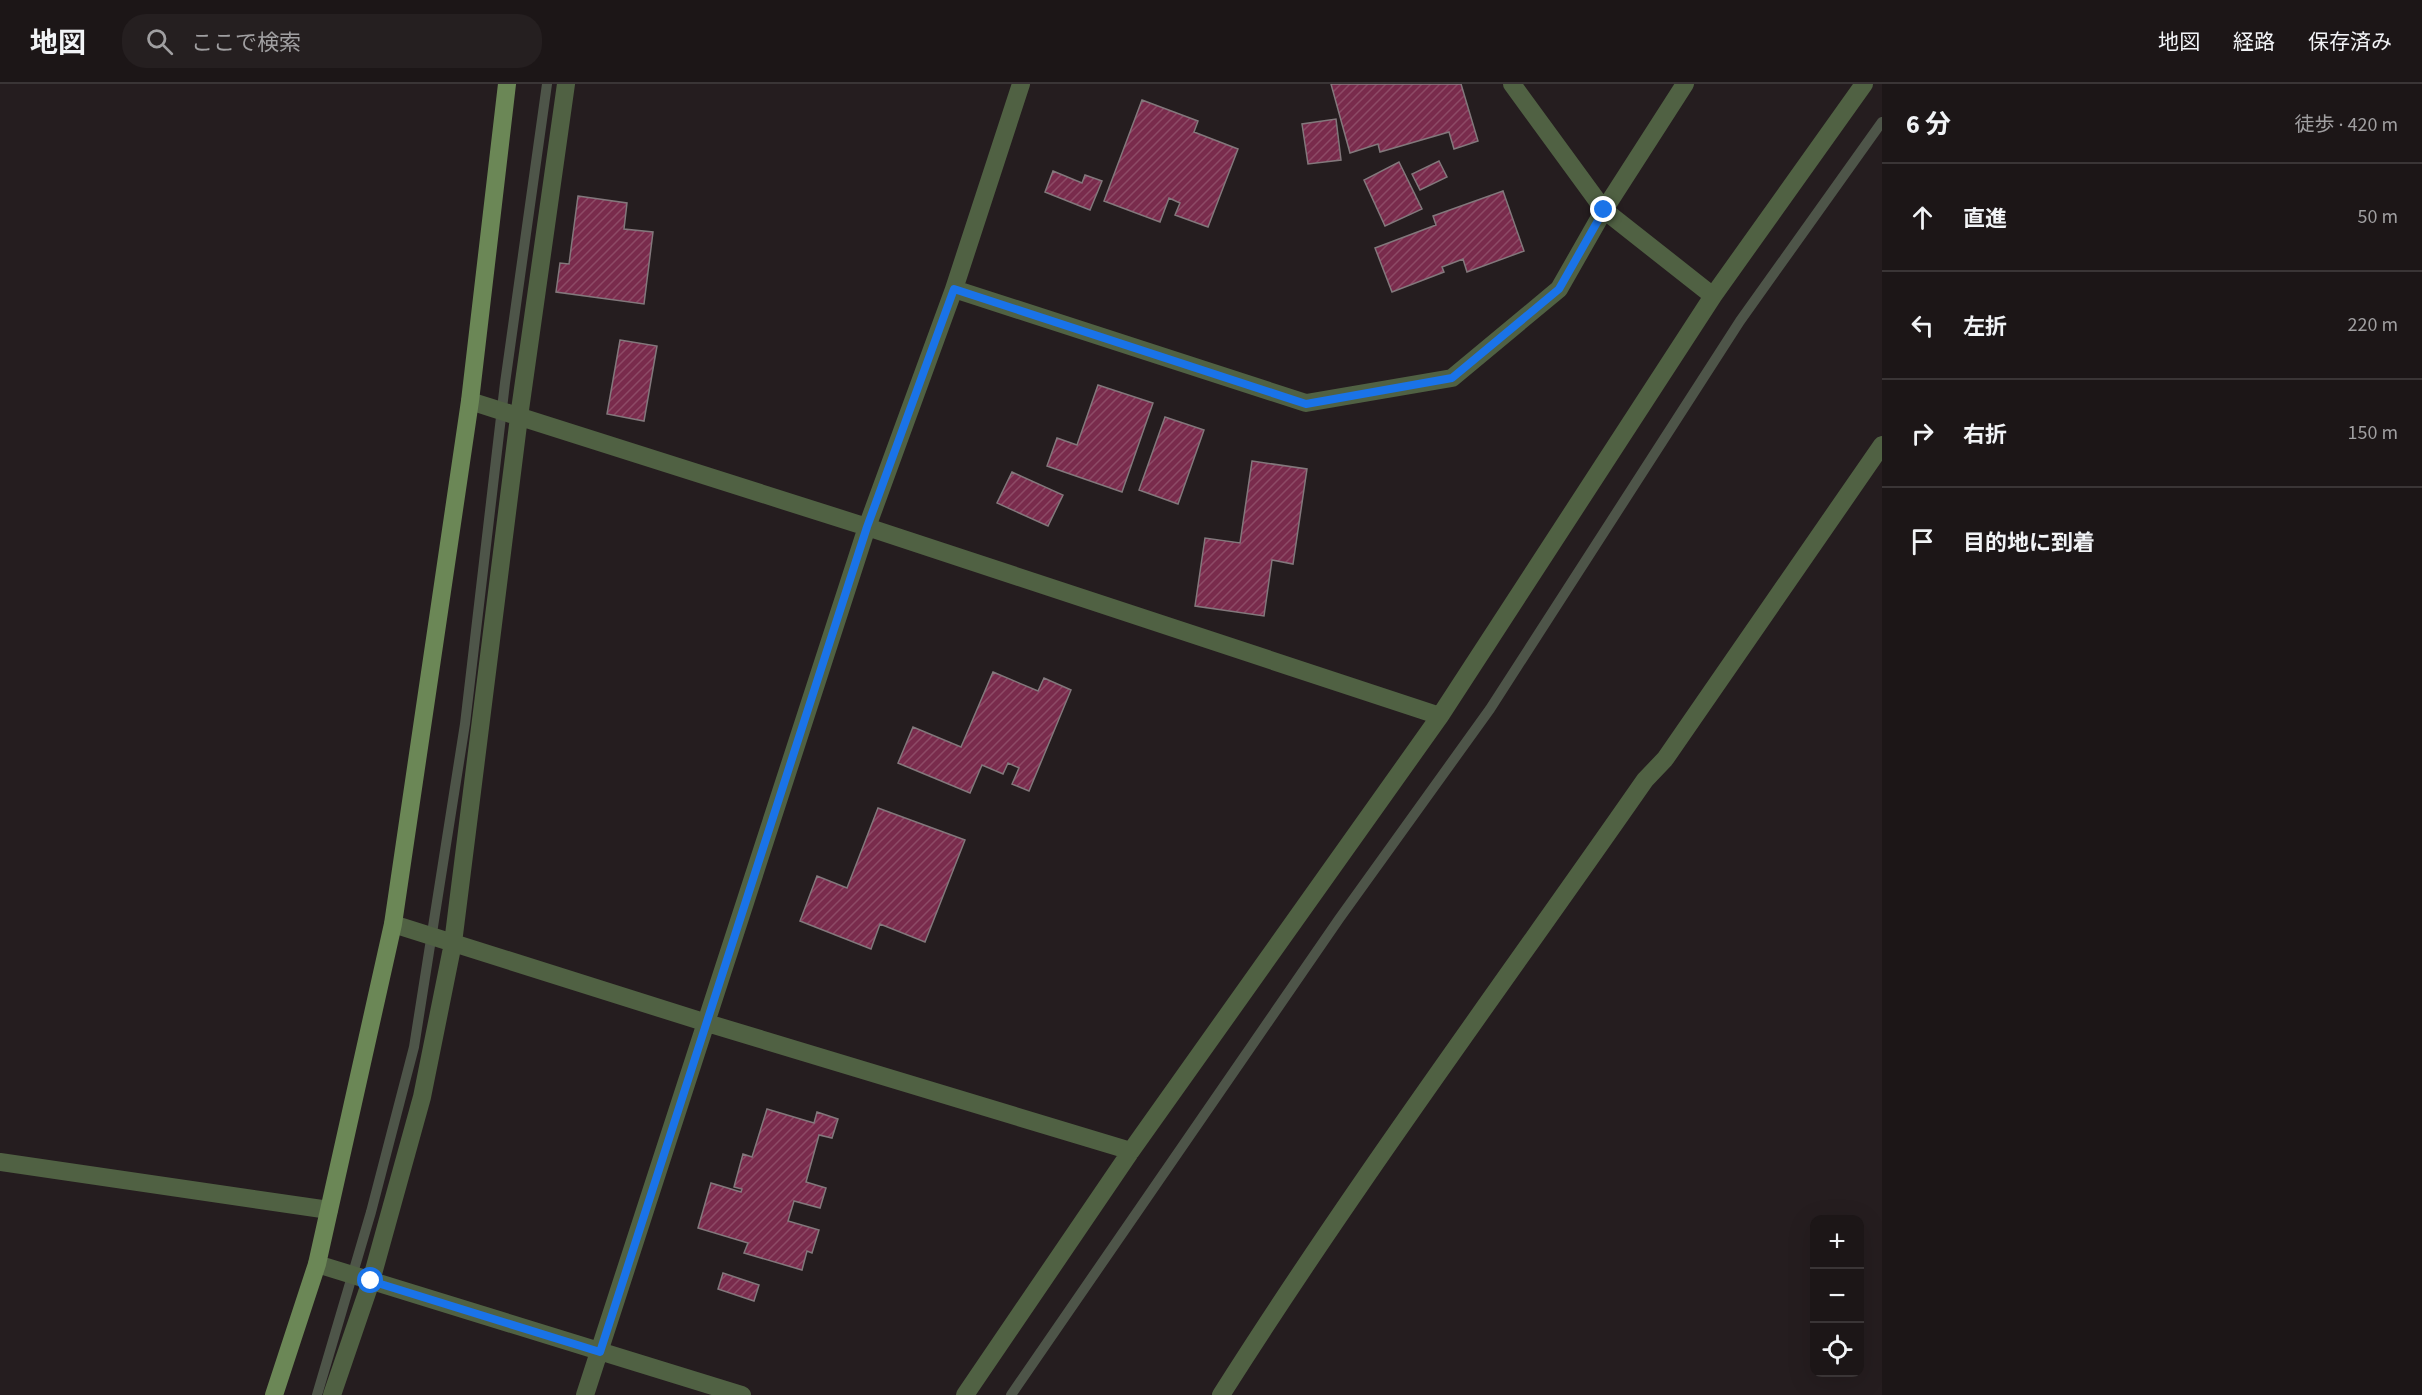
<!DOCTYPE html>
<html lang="ja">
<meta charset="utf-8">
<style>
:root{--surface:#1c1617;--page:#251f20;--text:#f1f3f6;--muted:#a09fa1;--line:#3a3536}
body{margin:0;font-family:"Source Sans 3","Noto Sans JP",sans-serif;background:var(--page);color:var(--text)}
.controls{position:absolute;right:18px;bottom:18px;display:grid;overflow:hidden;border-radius:12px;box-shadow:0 6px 24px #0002}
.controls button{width:54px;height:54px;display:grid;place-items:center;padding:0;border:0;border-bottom:2px solid var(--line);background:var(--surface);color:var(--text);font:30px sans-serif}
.stop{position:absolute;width:18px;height:18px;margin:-14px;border:4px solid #1a73e8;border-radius:50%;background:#fff}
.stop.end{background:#1a73e8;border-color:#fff;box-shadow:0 2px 6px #0008}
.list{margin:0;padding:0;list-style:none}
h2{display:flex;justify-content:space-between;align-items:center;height:78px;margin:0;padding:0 24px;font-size:26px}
h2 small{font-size:20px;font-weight:400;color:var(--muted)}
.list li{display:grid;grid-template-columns:39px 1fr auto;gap:18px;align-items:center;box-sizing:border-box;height:108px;padding:0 24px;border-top:2px solid var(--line)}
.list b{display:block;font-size:22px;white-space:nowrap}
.list em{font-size:20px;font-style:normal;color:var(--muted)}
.icon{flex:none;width:33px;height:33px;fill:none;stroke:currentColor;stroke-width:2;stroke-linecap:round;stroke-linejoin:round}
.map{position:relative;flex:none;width:1882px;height:1311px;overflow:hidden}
header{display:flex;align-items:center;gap:36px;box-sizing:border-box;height:84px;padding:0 30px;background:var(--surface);border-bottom:2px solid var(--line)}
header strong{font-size:28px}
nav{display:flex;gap:33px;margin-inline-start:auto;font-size:21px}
.search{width:420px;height:54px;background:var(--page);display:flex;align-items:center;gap:15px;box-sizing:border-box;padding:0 21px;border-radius:24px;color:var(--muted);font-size:22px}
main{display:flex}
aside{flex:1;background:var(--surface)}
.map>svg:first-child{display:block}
</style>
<header>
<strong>地図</strong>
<div class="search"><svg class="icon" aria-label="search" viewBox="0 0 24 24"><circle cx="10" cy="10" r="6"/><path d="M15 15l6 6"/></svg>ここで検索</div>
<nav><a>地図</a><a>経路</a><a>保存済み</a></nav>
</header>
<main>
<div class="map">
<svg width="1882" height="1311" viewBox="0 0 1882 1311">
<defs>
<pattern id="building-hatch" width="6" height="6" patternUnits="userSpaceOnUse" patternTransform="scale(1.5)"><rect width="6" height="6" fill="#792b4c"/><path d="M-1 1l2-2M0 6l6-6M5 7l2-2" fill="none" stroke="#8d4a66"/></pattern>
</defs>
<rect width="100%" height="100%" fill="#251d1f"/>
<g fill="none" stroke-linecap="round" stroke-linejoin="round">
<path stroke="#4e5549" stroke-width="10" d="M 317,1311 L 371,1128 L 414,963 L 465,640 L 505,299 L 547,0
M 1011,1311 L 1339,835 L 1490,625 L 1740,237 L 1882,38"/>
</g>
<path fill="url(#building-hatch)" stroke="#83787c" stroke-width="1.5" d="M 1331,0 L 1461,0 L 1478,57 L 1454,65 L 1449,48 L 1380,68 L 1378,60 L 1350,69 Z
M 1142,16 L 1198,37 L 1194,48 L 1238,65 L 1208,143 L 1175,131 L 1180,119 L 1169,114 L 1160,138 L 1104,117 Z
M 1336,35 L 1341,76 L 1308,80 L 1302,40 Z
M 1439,77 L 1447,93 L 1420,106 L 1412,90 Z
M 1399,78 L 1422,125 L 1385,142 L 1364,96 Z
M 1053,87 L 1082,99 L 1085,91 L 1102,97 L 1090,126 L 1045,108 Z
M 1503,107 L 1524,167 L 1467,188 L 1463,175 L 1442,183 L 1444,188 L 1392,208 L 1375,164 L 1436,141 L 1433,132 Z
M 578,112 L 627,119 L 624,145 L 653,148 L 644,220 L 556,208 L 560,179 L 569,180 Z
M 620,256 L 657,262 L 644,337 L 607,330 Z
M 1098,301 L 1153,319 L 1122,408 L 1047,382 L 1057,354 L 1077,361 Z
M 1165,333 L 1204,346 L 1178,420 L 1139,406 Z
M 1252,377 L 1307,385 L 1293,480 L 1272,476 L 1264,532 L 1195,522 L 1205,454 L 1240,459 Z
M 1012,388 L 1063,411 L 1048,442 L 997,419 Z
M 993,588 L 1038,607 L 1044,594 L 1071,606 L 1029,707 L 1012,700 L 1019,684 L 1008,679 L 1003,690 L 982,681 L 970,709 L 898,679 L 913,643 L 961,663 Z
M 878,724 L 965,756 L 925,858 L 880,840 L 871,865 L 800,837 L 817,792 L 847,804 Z
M 767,1025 L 814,1039 L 817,1028 L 838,1035 L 832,1054 L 819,1051 L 806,1098 L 826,1104 L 820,1124 L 794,1117 L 788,1137 L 819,1146 L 812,1169 L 807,1167 L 802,1186 L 744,1169 L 748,1159 L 698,1144 L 711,1099 L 741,1108 L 742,1105 L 734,1103 L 743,1070 L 752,1073 Z
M 723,1189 L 759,1201 L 754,1217 L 718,1205 Z"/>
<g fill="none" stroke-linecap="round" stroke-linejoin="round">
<path stroke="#506143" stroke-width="18" d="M 1512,0 L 1604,126 L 1713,212
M 954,205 L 1306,319 L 1452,294 L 1559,205 L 1604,126 L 1685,0
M 470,317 L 867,443 L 1440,632
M 393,840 L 707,939 L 1131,1067
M 0,1078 L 329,1126
M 317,1180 L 742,1311
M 332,1311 L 371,1197 L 422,1013 L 453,859 L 519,333 L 566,0
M 585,1311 L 867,443 L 954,205 L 1021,0
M 965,1311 L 1131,1067 L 1440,632 L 1713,212 L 1864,0
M 1221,1311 C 1354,1101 1503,900 1645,696 L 1665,675 L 1882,361"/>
<path stroke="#6b8756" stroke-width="18" d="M 274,1311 L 317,1180 L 393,840 L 470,317 L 507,0"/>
</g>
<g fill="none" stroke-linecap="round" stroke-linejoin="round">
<path stroke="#1a73e8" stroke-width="8" d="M 371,1197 L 600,1268 L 867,443 L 954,205 L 1306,320 L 1452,294 L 1559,205 L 1604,126"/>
</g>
</svg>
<div class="controls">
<button>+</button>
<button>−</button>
<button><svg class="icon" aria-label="locate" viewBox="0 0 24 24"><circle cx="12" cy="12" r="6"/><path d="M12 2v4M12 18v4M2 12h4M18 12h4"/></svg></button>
</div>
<div class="stop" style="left:371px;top:1197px"></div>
<div class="stop end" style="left:1604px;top:126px"></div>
</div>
<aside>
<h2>6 分<small>徒歩 · 420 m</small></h2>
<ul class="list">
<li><svg class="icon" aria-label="ahead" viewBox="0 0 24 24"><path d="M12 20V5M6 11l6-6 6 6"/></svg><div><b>直進</b></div><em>50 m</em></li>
<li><svg class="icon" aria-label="left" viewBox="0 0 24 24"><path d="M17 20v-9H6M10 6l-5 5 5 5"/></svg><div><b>左折</b></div><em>220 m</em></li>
<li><svg class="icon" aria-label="right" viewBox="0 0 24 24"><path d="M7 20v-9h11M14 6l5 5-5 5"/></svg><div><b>右折</b></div><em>150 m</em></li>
<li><svg class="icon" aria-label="arrive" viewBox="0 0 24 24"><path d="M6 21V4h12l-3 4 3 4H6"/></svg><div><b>目的地に到着</b></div></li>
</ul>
</aside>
</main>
